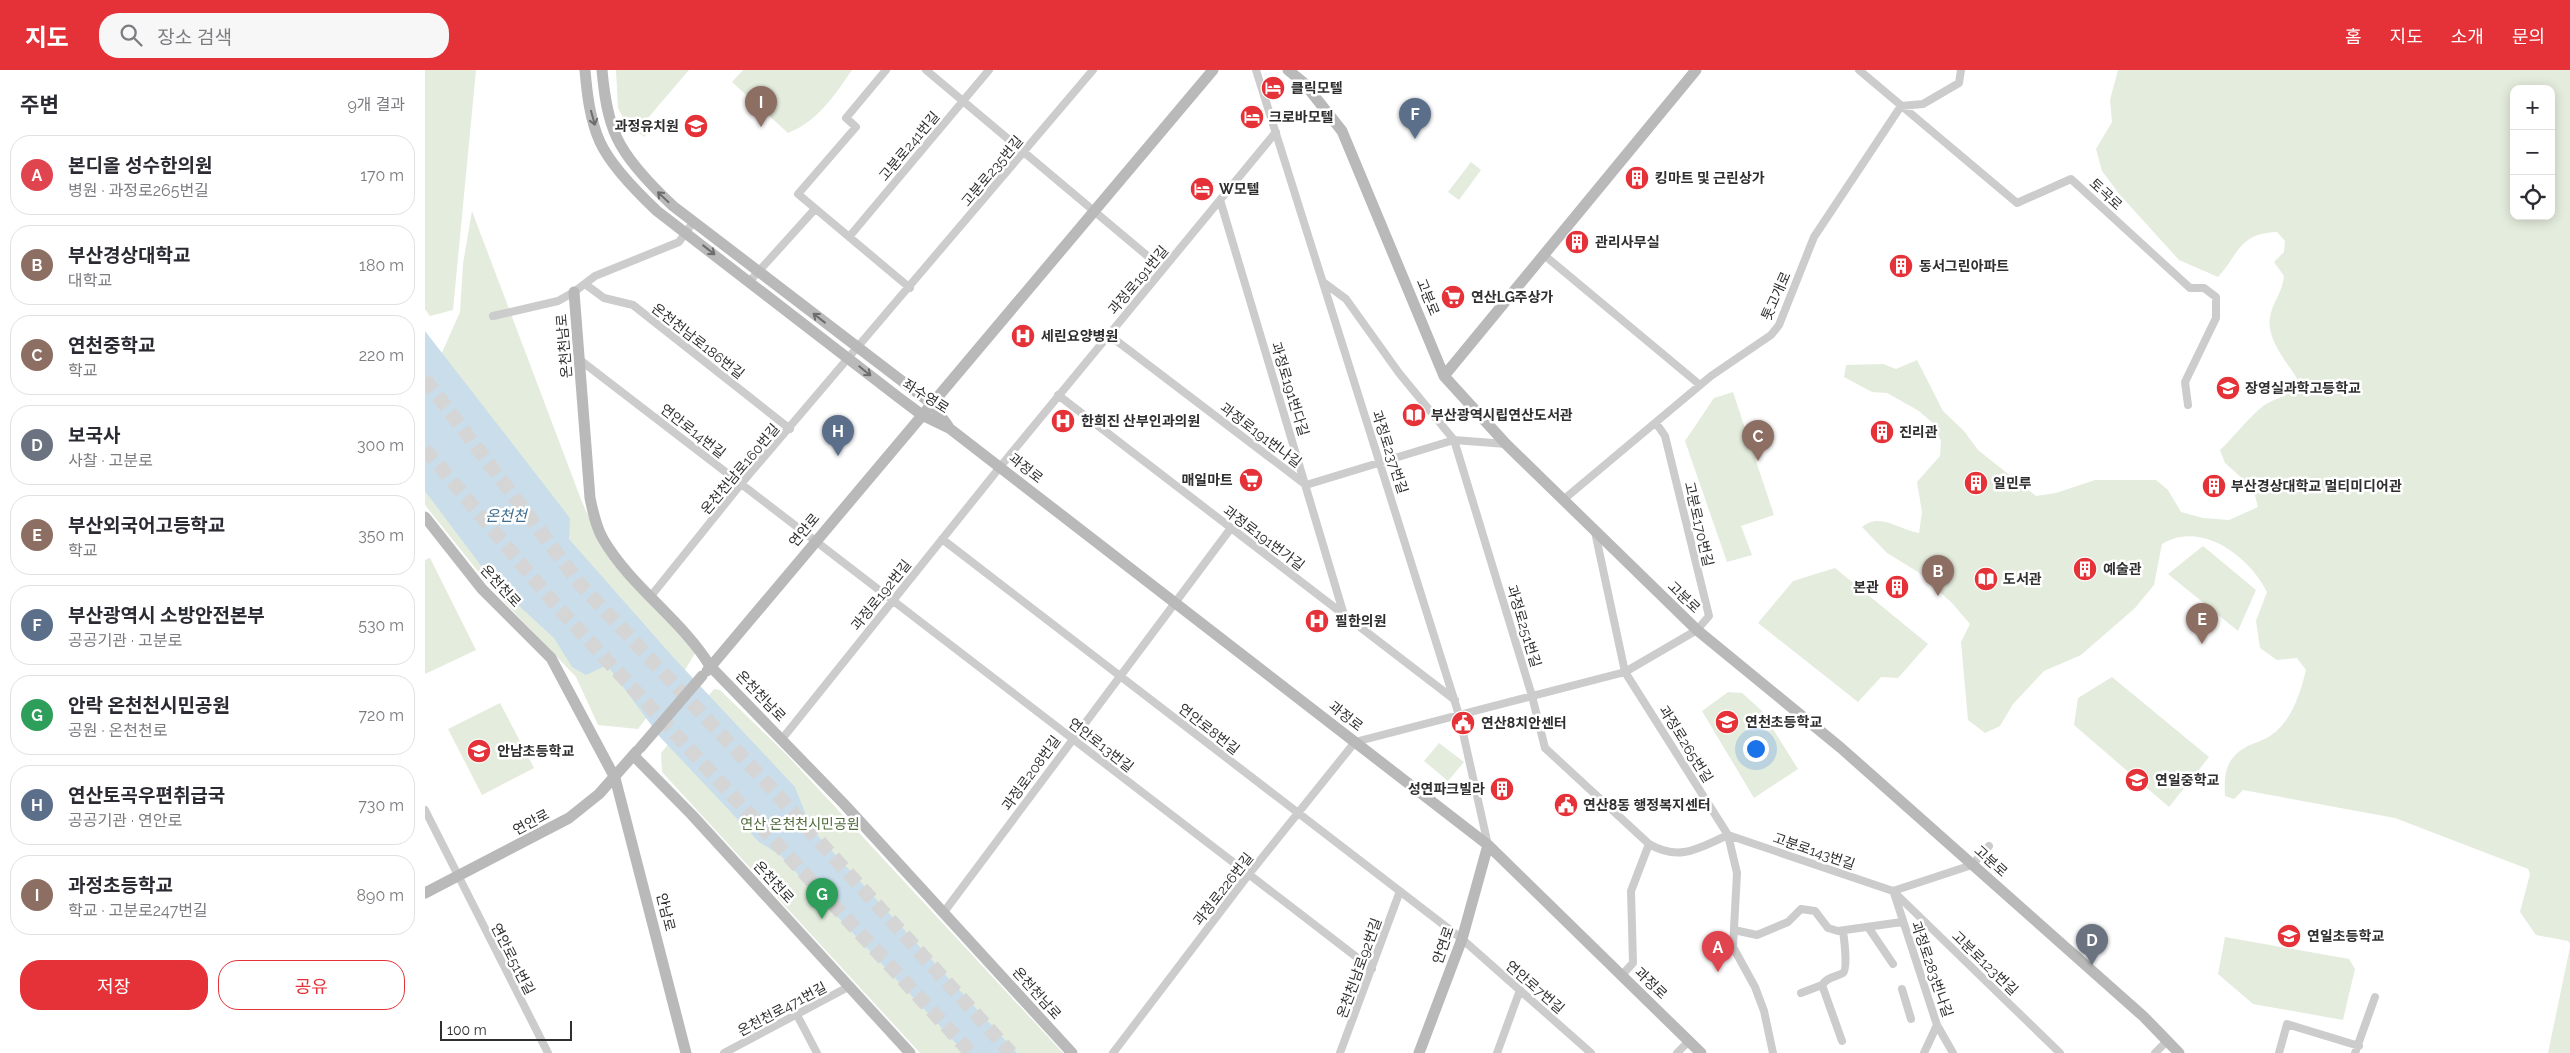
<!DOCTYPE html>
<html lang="ko">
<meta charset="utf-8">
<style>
:root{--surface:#fff;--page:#f7f7f7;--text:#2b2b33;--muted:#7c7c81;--line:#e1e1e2;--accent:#e43238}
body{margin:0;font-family:Raleway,"Noto Sans KR",sans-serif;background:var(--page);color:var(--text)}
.controls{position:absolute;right:15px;top:15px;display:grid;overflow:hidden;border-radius:10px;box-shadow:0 2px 12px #0003}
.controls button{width:45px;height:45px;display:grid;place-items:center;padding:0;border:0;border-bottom:1px solid var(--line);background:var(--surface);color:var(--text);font:25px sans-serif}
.scale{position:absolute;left:15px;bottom:12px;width:132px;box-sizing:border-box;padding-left:5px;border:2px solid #2f2f2f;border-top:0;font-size:14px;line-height:18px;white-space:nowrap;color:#2f2f2f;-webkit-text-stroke:4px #fff;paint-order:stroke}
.you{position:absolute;left:1330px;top:678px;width:18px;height:18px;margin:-12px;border:4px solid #fff;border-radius:50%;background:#1a73e8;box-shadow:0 0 0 8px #1a73e833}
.badge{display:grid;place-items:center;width:32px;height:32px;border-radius:50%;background:var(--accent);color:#fff;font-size:16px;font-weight:700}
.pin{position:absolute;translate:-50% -41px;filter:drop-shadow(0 1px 2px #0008)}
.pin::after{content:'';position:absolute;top:26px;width:18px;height:15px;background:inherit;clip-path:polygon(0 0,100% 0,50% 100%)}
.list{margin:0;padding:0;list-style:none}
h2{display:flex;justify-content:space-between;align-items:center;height:65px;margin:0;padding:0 20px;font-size:21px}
h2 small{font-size:16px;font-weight:400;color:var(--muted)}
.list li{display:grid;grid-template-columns:32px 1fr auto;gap:15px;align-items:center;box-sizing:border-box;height:80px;margin:0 10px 10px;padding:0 10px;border:1px solid var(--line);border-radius:20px}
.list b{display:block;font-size:19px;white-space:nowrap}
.list p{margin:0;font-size:16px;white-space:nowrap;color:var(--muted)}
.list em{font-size:16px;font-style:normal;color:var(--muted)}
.actions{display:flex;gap:10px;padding:15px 20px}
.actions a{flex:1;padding:11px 0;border:1px solid var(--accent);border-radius:20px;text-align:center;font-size:18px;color:var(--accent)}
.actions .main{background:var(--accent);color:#fff}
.icon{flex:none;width:28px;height:28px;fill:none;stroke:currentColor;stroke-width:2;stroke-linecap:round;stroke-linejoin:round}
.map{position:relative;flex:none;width:2145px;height:983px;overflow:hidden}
header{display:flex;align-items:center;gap:30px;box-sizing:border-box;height:70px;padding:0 25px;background:var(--accent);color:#fff}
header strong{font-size:24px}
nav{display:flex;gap:28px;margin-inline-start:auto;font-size:18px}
.search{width:350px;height:45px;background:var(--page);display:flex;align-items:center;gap:12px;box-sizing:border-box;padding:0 18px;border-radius:20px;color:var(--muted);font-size:19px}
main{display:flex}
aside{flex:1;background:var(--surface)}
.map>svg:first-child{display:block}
</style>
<header>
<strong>지도</strong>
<div class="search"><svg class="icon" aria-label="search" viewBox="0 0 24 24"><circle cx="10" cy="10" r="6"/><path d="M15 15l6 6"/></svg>장소 검색</div>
<nav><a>홈</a><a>지도</a><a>소개</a><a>문의</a></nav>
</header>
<main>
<aside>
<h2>주변<small>9개 결과</small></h2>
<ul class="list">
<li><span class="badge" style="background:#e0444e">A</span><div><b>본디올 성수한의원</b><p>병원 · 과정로265번길</p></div><em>170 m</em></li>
<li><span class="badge" style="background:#8d6e63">B</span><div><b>부산경상대학교</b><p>대학교</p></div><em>180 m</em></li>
<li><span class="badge" style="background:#8d6e63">C</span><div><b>연천중학교</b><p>학교</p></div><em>220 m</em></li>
<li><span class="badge" style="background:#6b7280">D</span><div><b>보국사</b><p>사찰 · 고분로</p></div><em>300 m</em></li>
<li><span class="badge" style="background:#8d6e63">E</span><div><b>부산외국어고등학교</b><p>학교</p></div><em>350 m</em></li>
<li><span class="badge" style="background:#5c6f8a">F</span><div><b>부산광역시 소방안전본부</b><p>공공기관 · 고분로</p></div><em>530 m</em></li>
<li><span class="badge" style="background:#2e9e5b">G</span><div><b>안락 온천천시민공원</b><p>공원 · 온천천로</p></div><em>720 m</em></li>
<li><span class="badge" style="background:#5c6f8a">H</span><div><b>연산토곡우편취급국</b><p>공공기관 · 연안로</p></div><em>730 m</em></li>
<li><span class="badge" style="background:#8d6e63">I</span><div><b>과정초등학교</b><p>학교 · 고분로247번길</p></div><em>890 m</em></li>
</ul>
<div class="actions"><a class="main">저장</a><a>공유</a></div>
</aside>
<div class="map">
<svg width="2145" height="983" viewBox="0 0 2145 983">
<rect width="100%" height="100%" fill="#fff"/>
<path fill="#e4ecdd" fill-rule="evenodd" d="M 0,0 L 51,0 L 28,240 L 5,246 L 0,239 Z
M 191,0 L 264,0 L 222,49 L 220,67 L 203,57 L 193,38 Z
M 318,0 L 427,0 C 409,26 393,51 363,63 L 307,12 Z
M 1693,0 L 2145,0 L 2145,874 L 2143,871 L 2111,865 L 2095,842 L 2105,804 L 2103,799 L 1970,748 L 1818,720 L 1809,729 L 1800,726 C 1799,705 1800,689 1821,677 C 1828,673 1838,671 1845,666 C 1867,651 1875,624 1881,600 L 1872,588 L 1852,590 L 1835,578 L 1831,551 L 1842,522 C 1824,486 1776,450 1737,474 L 1729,515 L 1710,538 L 1656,585 L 1619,601 L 1588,634 L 1575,656 L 1560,663 L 1543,650 L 1536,572 L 1545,554 L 1527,533 L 1493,502 L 1462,483 L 1437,457 C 1455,442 1474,460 1494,463 L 1497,442 L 1492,412 L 1515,386 L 1516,371 L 1509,354 L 1494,341 L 1462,323 L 1447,322 L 1419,307 L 1421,295 L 1458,294 L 1471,299 L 1492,290 L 1518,341 L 1539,361 L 1553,380 L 1611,426 L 1631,423 L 1670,410 L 1731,410 L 1743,420 L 1756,442 L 1778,448 L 1804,450 L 1833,437 L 1828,418 L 1800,393 L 1795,380 C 1809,367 1822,349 1837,337 C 1854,324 1861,332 1873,310 C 1862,292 1841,269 1845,247 C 1847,233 1857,224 1859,206 L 1849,192 L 1859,182 L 1860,171 L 1852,162 C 1814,163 1814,184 1793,207 L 1754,190 L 1695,125 L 1677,101 L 1671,79 L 1687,52 L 1685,30 ZM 2089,19 L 2126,19 L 2126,146 L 2089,146 Z
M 1046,92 L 1056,100 L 1034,130 L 1023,122 Z
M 47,141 L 157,432 L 166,452 L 272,580 L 257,605 L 7,305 L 35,242 L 38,194 Z
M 1308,322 L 1349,445 L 1316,456 L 1327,485 L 1302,492 L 1260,371 L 1289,328 Z
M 0,400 L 184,588 L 225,643 L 213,659 L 173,655 L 151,607 L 67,519 L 0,435 Z
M 1778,476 L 1831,520 L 1813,561 L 1743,504 Z
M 5,488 L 51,580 L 0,604 L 0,490 Z
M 1410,498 L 1503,574 L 1473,608 L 1456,607 L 1433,632 L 1333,553 L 1368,511 Z
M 1687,607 L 1784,687 L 1744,737 L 1649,655 L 1653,628 Z
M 289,619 L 295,620 L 363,686 L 638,983 L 495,983 L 237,702 L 236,683 Z
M 1303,622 L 1317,623 L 1336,640 L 1373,699 L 1329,728 L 1277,641 Z
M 75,633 L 109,698 L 57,725 L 23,659 Z
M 1014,673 L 1039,692 L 1023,711 L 999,691 Z
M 1800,867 L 1924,889 L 1930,899 L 1918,950 L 1828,934 L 1793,904 Z
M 2145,877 L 2145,983 L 2123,983 Z"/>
<path fill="#c9ddeb" d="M 0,261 L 145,448 L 144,469 L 248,587 L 370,717 L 386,758 L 592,983 L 540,983 L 355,785 L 334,772 L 235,667 L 182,595 L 161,605 L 147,597 L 129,568 L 69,513 L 0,421 Z"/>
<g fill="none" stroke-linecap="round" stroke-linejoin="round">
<path stroke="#d5d5d5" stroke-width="14" stroke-dasharray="14 7" stroke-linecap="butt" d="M 0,309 L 155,514 L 337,708 L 586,983
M 0,379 L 129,533 L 546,983"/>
<path stroke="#ccc" stroke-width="8" d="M 461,0 L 421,48 L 431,57 L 373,124 L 485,218
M 501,0 L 738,199
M 831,0 L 1034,645 L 1063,775
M 1434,0 L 1592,133 L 1646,109 L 1765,218 L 1779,218 L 1791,227 L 1791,248 L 1760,312 L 1763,335
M 795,130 L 919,545
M 424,167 L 564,0
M 1119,185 L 1275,315
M 324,212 L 390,139
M 898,212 L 921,229 L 974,303 L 1029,370 L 1107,626 L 1120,678 L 1224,774 L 1206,821 L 1208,893 L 1197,905
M 160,214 L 179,228 L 208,235 L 365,359
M 68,246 L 133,231 L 149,222 L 170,206 L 254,172 L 269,151
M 684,265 L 881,415 L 1029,370 L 1081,374
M 155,290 L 947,899
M 633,325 L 1030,630
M 1138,430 L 1286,306 L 1346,265 L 1354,255 L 1389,167 L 1476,36 L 1498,34 L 1534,13 L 1536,0
M 1170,462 L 1200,602 L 1303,765 L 1312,803 L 1308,877 L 1330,917 L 1339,941 L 1348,983
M 517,469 L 1037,869 L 1166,983
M 226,526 L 316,414 L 668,0
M 357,669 L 575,397 L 851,62
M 0,740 L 123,983
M 1224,774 C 1255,792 1274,778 1303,765 L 1468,821 L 1547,795 L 1564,776
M 1468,821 L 1635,983
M 1469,823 L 1512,955 L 1528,983
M 519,842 L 806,458
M 1443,857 L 1468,894
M 1309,860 L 1332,865 L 1363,852 L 1376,839 L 1390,841 L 1403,858 L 1413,861 L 1477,852
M 1477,919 L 1486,949
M 1376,923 L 1397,915
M 372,945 L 392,983
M 1417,971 L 1397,915 C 1402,907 1411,907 1418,903 C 1423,899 1419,868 1418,861
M 299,983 L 425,916
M 688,983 L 824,804 L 930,672 L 1200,602 L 1272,560 L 1284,546 L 1240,366 L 1231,353
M 915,983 L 975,821
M 1072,983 L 1095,920
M 1252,983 L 1264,971
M 1499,983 L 1512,955
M 1730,983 L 1742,971
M 1854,983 L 1862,954 L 1934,976
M 1930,983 L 1950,927"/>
<path stroke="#b9b9b9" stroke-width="11" d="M 160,0 C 162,24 165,50 175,72 C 185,94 214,124 232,141 L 473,327 L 497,345 L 524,358 L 1063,775 L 1276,983
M 177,0 C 179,22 182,47 192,68 C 202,90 230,119 248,136 L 507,334 L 523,356
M 863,0 L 879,13 L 917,61 L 1019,306 L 1081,374 L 1272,560 L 1416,678 L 1718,946 L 1754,983
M 149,222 L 165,428 C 168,442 171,457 178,469 C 206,517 256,549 285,596 L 419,734 L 647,983
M 1019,306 L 1271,0
M 0,447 L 57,519 L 126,588 L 190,708 L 261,983
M 282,601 L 788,0
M 209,686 L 267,745 L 485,983
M 0,823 L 144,748 L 174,724 L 212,681
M 994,983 L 1037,869 L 1063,775"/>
<path stroke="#b9b9b9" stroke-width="11" d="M 215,678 L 277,606"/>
</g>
<defs><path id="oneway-shaft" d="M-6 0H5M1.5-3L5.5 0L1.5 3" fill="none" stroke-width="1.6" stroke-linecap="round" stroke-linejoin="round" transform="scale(1.25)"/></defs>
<g stroke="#6d6d6d">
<use href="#oneway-shaft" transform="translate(168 48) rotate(74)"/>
<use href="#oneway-shaft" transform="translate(238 127) rotate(-137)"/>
<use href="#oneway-shaft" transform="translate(284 180) rotate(38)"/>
<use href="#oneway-shaft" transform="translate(394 248) rotate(-142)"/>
<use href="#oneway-shaft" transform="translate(440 301) rotate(39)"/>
</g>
<defs>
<g id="hotel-disc" transform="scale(1.25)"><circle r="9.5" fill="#e43238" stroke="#fff"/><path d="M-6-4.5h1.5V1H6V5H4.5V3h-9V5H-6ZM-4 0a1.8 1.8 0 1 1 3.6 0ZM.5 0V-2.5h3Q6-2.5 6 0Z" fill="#fff"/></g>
<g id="school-disc" transform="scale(1.25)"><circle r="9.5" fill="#e43238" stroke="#fff"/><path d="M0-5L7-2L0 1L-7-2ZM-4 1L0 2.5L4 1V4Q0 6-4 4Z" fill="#fff"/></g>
<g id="building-disc" transform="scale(1.25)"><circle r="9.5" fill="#e43238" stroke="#fff"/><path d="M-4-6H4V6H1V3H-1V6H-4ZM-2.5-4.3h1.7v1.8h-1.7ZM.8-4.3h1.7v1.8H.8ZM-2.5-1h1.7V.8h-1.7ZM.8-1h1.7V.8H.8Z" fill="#fff"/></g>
<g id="supermarket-disc" transform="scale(1.25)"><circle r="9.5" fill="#e43238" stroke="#fff"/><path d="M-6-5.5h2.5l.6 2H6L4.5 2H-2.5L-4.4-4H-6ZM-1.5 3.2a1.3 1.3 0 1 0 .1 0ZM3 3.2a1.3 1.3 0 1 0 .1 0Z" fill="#fff"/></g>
<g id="hospital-disc" transform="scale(1.25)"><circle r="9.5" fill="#e43238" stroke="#fff"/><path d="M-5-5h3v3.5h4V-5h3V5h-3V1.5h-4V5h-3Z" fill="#fff"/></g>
<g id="library-disc" transform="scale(1.25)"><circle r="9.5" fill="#e43238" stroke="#fff"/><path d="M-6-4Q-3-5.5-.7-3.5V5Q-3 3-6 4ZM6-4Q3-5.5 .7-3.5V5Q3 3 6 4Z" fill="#fff"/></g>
<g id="civic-disc" transform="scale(1.25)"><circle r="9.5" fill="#e43238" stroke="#fff"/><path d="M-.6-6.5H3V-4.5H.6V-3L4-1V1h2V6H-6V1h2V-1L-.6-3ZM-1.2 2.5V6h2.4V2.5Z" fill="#fff"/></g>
</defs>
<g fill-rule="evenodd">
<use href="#hotel-disc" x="848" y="18"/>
<use href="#hotel-disc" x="827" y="47"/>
<use href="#school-disc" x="271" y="56"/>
<use href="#building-disc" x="1212" y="108"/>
<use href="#hotel-disc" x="777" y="119"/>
<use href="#building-disc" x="1152" y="172"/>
<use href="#building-disc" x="1476" y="196"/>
<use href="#supermarket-disc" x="1028" y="227"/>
<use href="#hospital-disc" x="598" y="266"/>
<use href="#school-disc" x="1803" y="318"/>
<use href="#library-disc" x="989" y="345"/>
<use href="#hospital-disc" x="638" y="351"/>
<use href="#building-disc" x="1457" y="362"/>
<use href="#supermarket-disc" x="826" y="410"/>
<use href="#building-disc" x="1551" y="413"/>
<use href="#building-disc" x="1789" y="416"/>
<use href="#building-disc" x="1660" y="499"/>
<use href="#library-disc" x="1561" y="509"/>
<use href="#building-disc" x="1472" y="517"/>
<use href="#hospital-disc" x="892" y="551"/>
<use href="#school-disc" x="1302" y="652"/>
<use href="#civic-disc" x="1038" y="653"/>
<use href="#school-disc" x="54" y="681"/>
<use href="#school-disc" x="1712" y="710"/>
<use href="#building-disc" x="1077" y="719"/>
<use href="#civic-disc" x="1141" y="735"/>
<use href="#school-disc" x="1864" y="866"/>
</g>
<g text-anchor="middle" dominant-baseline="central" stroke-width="5" stroke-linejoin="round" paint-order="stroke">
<g font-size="14" font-weight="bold" fill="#2f2f2f" stroke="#fff" text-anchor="start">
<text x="866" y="18">클릭모텔</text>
<text x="844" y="47">크로바모텔</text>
<text x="254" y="56" text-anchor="end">과정유치원</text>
<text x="1230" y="108">킹마트 및 근린상가</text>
<text x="794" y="119">W모텔</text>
<text x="1170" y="172">관리사무실</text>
<text x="1494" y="196">동서그린아파트</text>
<text x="1046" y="227">연산LG주상가</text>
<text x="616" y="266">세린요양병원</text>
<text x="1820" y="318">장영실과학고등학교</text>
<text x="1006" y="345">부산광역시립연산도서관</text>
<text x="656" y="351">한희진 산부인과의원</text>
<text x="1474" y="362">진리관</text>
<text x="808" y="410" text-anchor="end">매일마트</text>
<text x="1568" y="413">일민루</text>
<text x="1806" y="416">부산경상대학교 멀티미디어관</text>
<text x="1678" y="499">예술관</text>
<text x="1578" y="509">도서관</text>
<text x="1454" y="517" text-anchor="end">본관</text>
<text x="910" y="551">필한의원</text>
<text x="1320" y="652">연천초등학교</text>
<text x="1056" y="653">연산8치안센터</text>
<text x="72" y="681">안남초등학교</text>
<text x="1730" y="710">연일중학교</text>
<text x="1060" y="719" text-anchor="end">성연파크빌라</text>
<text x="1158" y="735">연산8동 행정복지센터</text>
<text x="1882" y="866">연일초등학교</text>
</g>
<g font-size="14" fill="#2f2f2f" stroke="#fff">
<text transform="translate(484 76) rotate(-50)">고분로241번길</text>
<text transform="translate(567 101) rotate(-50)">고분로235번길</text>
<text transform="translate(1681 124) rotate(43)">토곡로</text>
<text transform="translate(713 210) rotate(-50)">과정로191번길</text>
<text transform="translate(1351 226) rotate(-66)">톳고개로</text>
<text transform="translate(1003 227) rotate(68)">고분로</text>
<text transform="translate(273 271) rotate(38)">온천천남로186번길</text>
<text transform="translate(139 276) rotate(-95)">온천천남로</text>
<text transform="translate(865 319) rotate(73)">과정로191번다길</text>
<text transform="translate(501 326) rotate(32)">좌수영로</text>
<text transform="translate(268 361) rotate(38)">연안로14번길</text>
<text transform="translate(836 365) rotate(37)">과정로191번나길</text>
<text transform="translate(965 382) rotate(72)">과정로237번길</text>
<text transform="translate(601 398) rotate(38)">과정로</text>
<text transform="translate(315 399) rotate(-50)">온천천남로160번길</text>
<text transform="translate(1274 454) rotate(77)">고분로170번길</text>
<text transform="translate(379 460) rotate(-50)">연안로</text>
<text transform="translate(839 468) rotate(37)">과정로191번가길</text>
<text transform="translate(76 516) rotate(47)">온천천로</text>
<text transform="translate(456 525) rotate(-51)">과정로192번길</text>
<text transform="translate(1259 527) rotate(44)">고분로</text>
<text transform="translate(1099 556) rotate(73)">과정로251번길</text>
<text transform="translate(336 626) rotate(46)">온천천남로</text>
<text transform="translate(921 646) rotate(38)">과정로</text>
<text transform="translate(784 659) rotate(38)">연안로8번길</text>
<text transform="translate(1261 674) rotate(58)">과정로265번길</text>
<text transform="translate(676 675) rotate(38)">연안로13번길</text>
<text transform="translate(606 703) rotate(-54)">과정로208번길</text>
<text transform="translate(106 752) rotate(-28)">연안로</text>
<text transform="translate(1389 781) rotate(19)">고분로143번길</text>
<text transform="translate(1566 791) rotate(42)">고분로</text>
<text transform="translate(349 812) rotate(47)">온천천로</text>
<text transform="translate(798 819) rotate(-52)">과정로226번길</text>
<text transform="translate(241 842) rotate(76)">안남로</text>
<text transform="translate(1018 875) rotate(-71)">안연로</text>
<text transform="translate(88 889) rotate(63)">연안로51번길</text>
<text transform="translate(1560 893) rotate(44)">고분로123번길</text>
<text transform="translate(934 898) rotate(-70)">온천천남로92번길</text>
<text transform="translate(1507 899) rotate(71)">과정로283번나길</text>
<text transform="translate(1226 913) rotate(44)">과정로</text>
<text transform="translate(1110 917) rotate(41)">연안로7번길</text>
<text transform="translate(612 923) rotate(48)">온천천남로</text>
<text transform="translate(357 939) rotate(-28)">온천천로471번길</text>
</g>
<g font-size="14" fill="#506a3c" stroke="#fff">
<text x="375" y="754">연산 온천천시민공원</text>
</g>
<g font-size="15" font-style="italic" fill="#3d6c90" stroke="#fff">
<text x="81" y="446">온천천</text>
</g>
</g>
</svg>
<div class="controls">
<button>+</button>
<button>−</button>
<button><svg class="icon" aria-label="locate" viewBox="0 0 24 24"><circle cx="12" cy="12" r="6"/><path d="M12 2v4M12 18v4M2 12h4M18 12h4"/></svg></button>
</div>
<div class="scale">100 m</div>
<div class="you"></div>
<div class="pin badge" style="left:1293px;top:902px;background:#e0444e">A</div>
<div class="pin badge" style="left:1513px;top:526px;background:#8d6e63">B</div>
<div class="pin badge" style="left:1333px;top:391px;background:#8d6e63">C</div>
<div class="pin badge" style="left:1667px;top:895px;background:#6b7280">D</div>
<div class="pin badge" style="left:1777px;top:574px;background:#8d6e63">E</div>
<div class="pin badge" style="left:990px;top:69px;background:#5c6f8a">F</div>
<div class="pin badge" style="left:397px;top:849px;background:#2e9e5b">G</div>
<div class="pin badge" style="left:413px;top:386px;background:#5c6f8a">H</div>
<div class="pin badge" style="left:336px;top:57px;background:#8d6e63">I</div>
</div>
</main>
